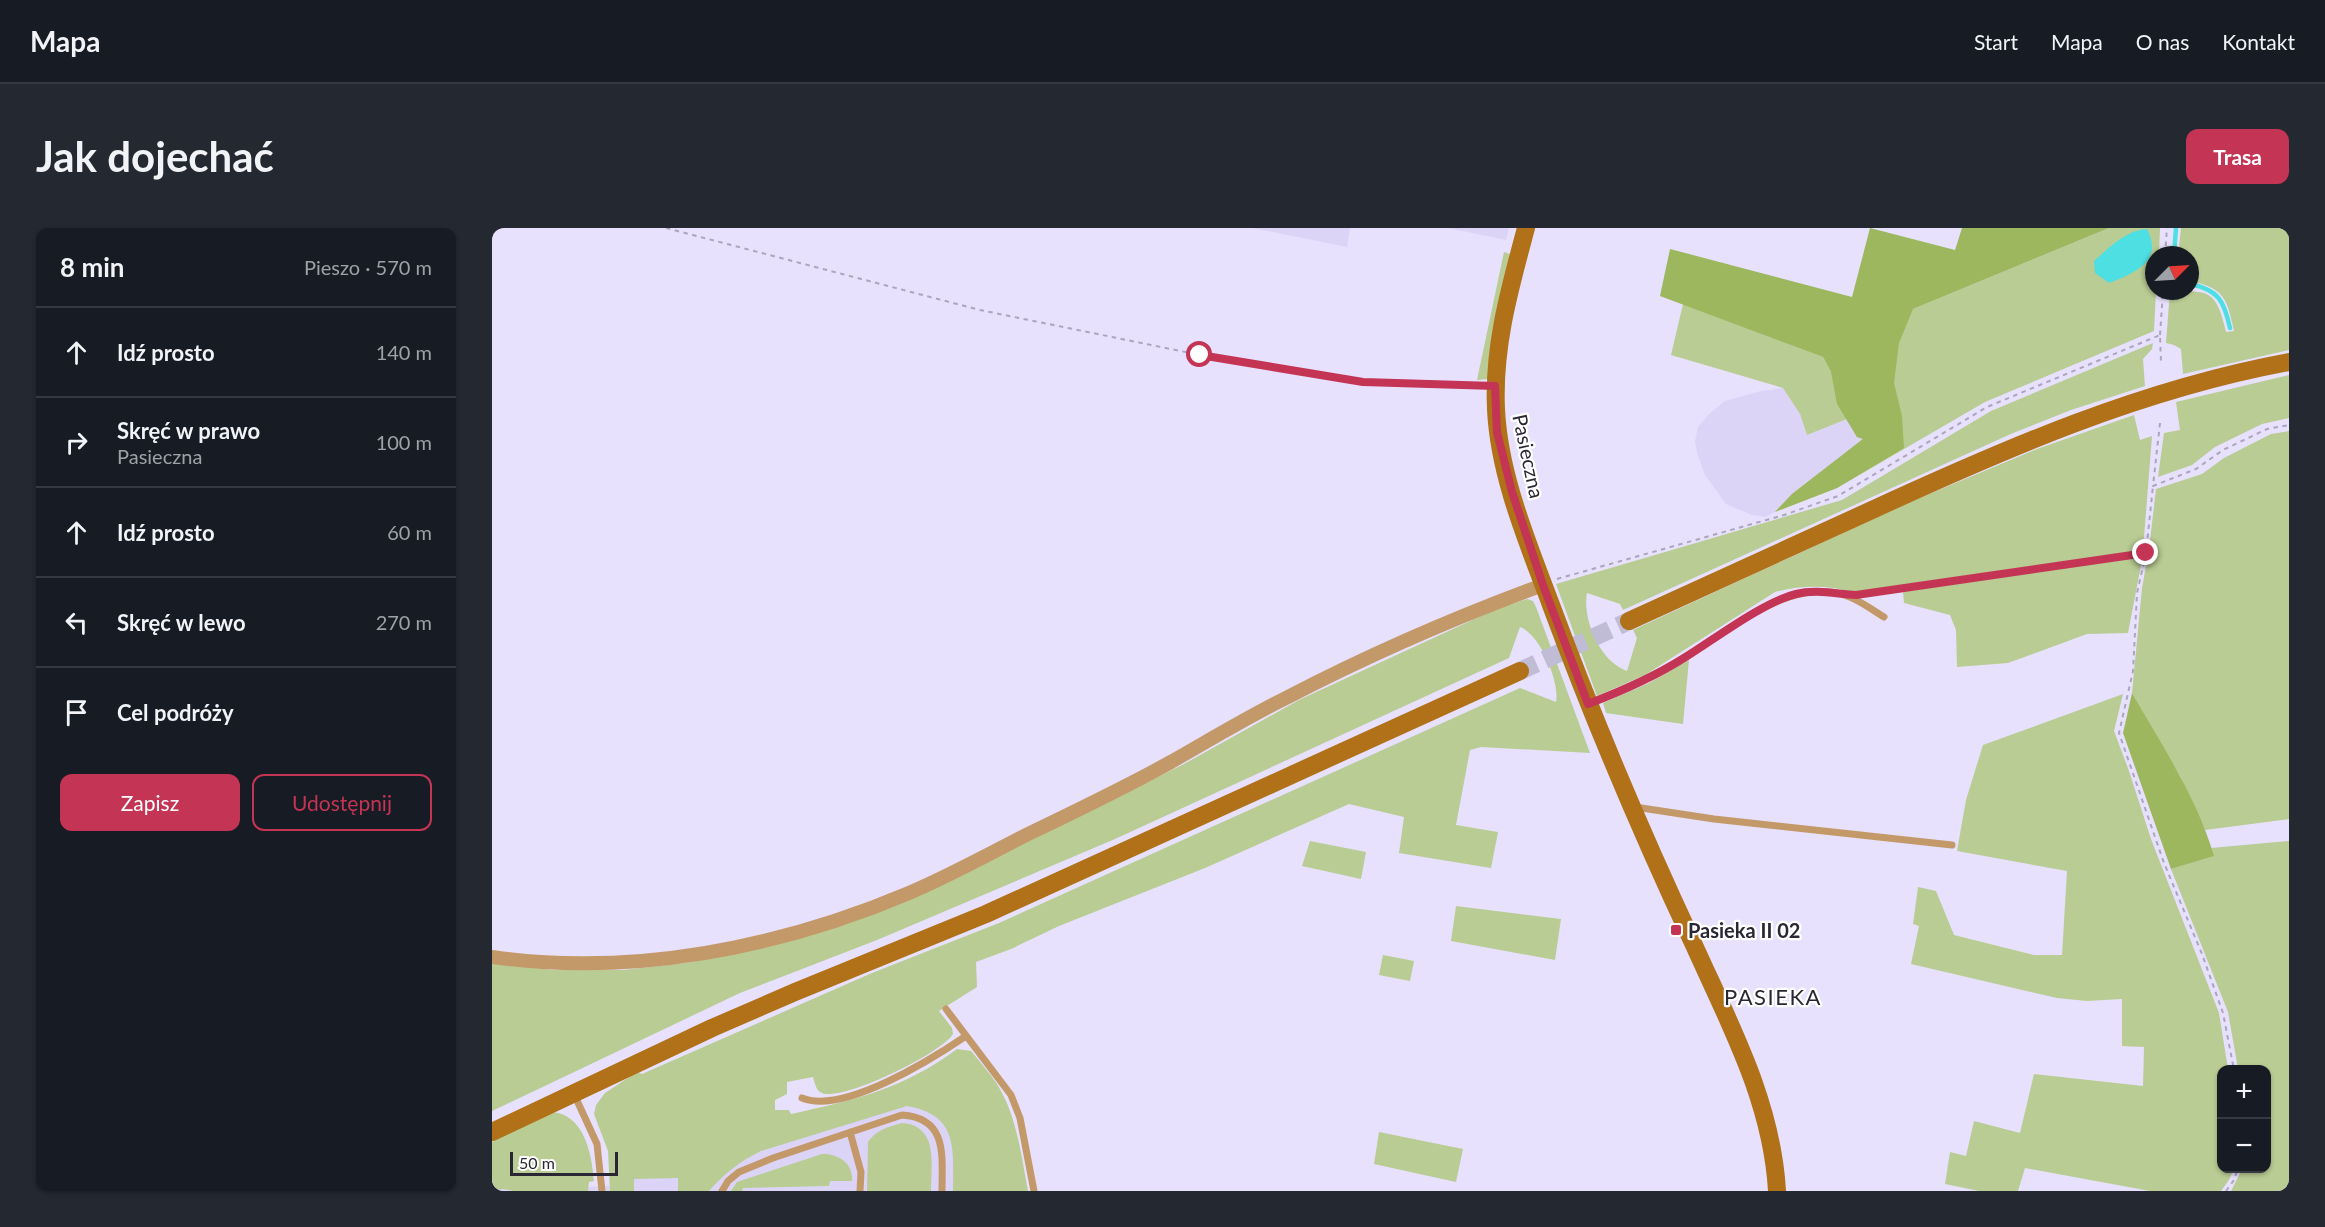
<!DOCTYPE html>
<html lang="pl">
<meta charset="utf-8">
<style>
:root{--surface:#171b24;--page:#242831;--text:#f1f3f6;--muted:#9ea1a6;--line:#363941;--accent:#c43454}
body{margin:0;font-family:Lato,sans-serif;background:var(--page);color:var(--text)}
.controls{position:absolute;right:18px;bottom:18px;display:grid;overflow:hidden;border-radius:12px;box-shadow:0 2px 4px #0004}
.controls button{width:54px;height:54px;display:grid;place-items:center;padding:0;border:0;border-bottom:2px solid var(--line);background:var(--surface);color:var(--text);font:30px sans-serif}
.compass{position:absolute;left:1653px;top:18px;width:54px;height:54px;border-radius:50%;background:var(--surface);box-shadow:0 2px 4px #0004;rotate:66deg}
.scale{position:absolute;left:18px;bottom:15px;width:108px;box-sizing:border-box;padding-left:6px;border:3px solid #292733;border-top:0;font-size:16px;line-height:21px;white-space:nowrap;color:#292733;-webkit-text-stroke:4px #fff;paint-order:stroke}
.stop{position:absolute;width:18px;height:18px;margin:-14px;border:4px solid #c43454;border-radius:50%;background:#fff}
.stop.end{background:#c43454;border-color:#fff;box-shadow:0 2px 6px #0008}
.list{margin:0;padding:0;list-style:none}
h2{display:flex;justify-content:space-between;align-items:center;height:78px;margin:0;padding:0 24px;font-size:26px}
h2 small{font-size:20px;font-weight:400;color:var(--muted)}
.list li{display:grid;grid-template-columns:39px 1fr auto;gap:18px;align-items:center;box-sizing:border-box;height:90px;padding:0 24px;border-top:2px solid var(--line)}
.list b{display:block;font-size:22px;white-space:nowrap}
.list p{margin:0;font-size:20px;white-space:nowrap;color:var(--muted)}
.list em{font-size:20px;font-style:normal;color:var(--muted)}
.actions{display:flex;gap:12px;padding:18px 24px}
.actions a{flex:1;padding:14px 0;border:2px solid var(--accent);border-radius:12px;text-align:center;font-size:21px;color:var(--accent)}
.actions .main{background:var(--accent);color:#fff}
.icon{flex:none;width:33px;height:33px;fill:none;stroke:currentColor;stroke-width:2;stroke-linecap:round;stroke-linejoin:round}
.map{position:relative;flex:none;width:1797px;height:963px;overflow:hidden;border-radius:12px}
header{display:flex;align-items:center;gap:36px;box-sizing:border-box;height:84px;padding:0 30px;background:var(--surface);border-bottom:2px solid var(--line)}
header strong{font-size:28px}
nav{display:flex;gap:33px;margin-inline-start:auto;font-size:21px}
.intro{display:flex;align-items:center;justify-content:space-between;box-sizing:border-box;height:144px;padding:0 36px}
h1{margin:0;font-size:42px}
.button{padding:15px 27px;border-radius:12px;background:var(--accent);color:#fff;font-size:21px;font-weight:700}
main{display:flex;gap:36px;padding:0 36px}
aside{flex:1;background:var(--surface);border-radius:12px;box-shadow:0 2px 4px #0004}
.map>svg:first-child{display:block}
</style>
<header>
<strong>Mapa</strong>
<nav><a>Start</a><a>Mapa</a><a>O nas</a><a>Kontakt</a></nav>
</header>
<div class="intro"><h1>Jak dojechać</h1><a class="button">Trasa</a></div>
<main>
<aside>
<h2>8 min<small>Pieszo · 570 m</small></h2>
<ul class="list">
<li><svg class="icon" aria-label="ahead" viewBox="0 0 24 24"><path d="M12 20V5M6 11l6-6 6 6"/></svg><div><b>Idź prosto</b></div><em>140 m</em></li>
<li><svg class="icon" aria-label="right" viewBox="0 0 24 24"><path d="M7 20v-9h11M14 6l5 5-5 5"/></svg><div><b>Skręć w prawo</b><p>Pasieczna</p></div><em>100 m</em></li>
<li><svg class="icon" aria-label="ahead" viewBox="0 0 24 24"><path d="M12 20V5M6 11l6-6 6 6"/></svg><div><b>Idź prosto</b></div><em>60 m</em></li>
<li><svg class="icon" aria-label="left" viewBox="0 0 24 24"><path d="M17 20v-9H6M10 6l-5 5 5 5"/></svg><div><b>Skręć w lewo</b></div><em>270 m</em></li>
<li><svg class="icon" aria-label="arrive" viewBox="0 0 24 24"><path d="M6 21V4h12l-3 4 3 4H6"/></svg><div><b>Cel podróży</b></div></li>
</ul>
<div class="actions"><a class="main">Zapisz</a><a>Udostępnij</a></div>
</aside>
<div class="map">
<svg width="1797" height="963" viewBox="0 0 1797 963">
<rect width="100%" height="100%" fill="#e7e1fd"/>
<path fill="#dcd4f6" d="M 760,0 L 858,0 L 855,19 Z
M 956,0 L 1017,0 L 1014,12 Z
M 1292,160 L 1308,186 L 1315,207 L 1355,191 L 1365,208 L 1371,211 L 1300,266 L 1283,284 L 1273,289 L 1260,287 L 1234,276 L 1213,247 L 1205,225 L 1203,213 L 1206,199 L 1217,186 L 1233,173 L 1269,163 Z
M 418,861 L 522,963 L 0,963 L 0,936 L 90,959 L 135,957 L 138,946 Z"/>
<path fill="#b9cc93" d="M 1617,0 L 1668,0 L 1667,27 L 1662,27 L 1662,63 L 1664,63 L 1662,103 L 1493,174 L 1345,260 L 1283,284 L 1300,266 L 1371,211 L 1365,209 L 1355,191 L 1315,207 L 1308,186 L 1291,160 L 1179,127 L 1191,76 L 1331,129 L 1339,144 L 1421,81 Z
M 1689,0 L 1797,0 L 1797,122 L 1691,146 L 1689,121 L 1682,117 L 1674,115 L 1678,63 C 1717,63 1724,61 1734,104 L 1742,103 C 1735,70 1732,60 1698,53 L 1698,27 L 1686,27 Z
M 1012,24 L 1018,26 L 996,151 L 985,152 Z
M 1661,115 L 1660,121 L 1651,131 L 1653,158 L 1579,182 L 1521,205 L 1131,382 L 1128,376 L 1095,365 C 1090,391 1108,434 1135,443 L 1145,410 L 1141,402 L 1418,274 L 1545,221 L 1642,187 L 1648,212 L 1660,208 L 1651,322 L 1361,364 C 1335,357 1310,357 1283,364 L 1153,447 L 1105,468 L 1064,356 L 1350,272 L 1499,183 Z
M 1797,147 L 1797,190 L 1770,196 L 1723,219 L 1700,237 L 1666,249 L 1672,205 L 1688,202 L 1684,174 Z
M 1797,203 L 1797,591 L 1713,602 L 1688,548 L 1640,465 L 1650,360 L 1657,321 L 1664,261 L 1710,246 L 1732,230 L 1779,206 Z
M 1651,327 L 1636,405 L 1595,406 L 1516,435 L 1465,439 L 1464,402 L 1458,387 L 1412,375 L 1411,364 Z
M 1035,371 L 1041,373 L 1044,379 L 1098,525 L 989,519 L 978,522 L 964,597 L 1006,604 L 999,640 L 907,625 L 912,589 L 857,576 L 713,640 L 567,698 L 519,721 L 484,734 L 485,759 L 447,783 L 460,800 L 461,806 C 450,825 350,874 330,865 C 324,863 323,855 321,849 L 295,854 L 295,866 L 283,872 L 283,882 L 297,882 L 299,886 C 363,872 411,861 465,821 L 479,823 C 488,834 497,844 505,856 C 525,888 529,927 536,963 L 461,963 C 461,921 467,887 415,878 L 269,923 C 248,933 232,946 217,963 L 186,963 L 186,950 L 142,951 L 142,963 L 118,963 L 116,923 L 102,886 L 104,877 L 113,865 L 145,844 L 150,846 L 380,745 L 507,695 L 1028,460 L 1064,474 C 1068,454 1048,406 1028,399 L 1017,430 L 623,611 L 385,712 L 248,765 L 0,883 L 0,734 L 60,742 L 131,742 L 194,735 L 276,719 L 343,699 L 502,630 L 692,536 L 807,472 L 1002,382 Z
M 1197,432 L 1191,496 L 1114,485 L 1111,475 L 1157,455 Z
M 1631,466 L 1622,503 L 1637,543 L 1659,611 L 1727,785 L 1736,841 L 1730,842 L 1730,940 L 1742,941 L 1737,952 L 1729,963 L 1658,963 L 1533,940 L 1526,963 L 1487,963 L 1453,956 L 1458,924 L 1474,928 L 1482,893 L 1528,905 L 1542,846 L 1651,858 L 1652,819 L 1630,818 L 1630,771 L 1595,773 L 1565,770 L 1419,736 L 1427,698 L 1421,696 L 1426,659 L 1444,663 L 1462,707 L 1542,727 L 1570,727 L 1575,643 L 1465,623 L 1474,572 L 1491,517 Z
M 818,613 L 874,624 L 869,651 L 810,638 Z
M 1797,613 L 1797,963 L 1739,963 L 1750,941 L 1774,940 L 1774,842 L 1746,841 L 1736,784 L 1679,641 L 1721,628 L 1719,620 Z
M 964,678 L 1069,691 L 1063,732 L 959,713 Z
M 891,727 L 922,733 L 918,753 L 887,747 Z
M 57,884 C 92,884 100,926 102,953 L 97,954 L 96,963 L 22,963 L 11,961 L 0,963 L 0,914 Z
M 410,895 C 447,898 439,936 439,963 L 375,963 L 376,914 C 384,902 396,899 410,895 Z
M 887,904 L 971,921 L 964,954 L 882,936 Z
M 330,926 C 346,925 362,936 360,953 L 338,953 L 337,958 L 251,960 L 250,963 L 239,963 L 245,954 Z"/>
<path fill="#9cb75d" d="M 1378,0 L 1463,22 L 1470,0 L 1617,0 L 1421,81 L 1407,115 L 1402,155 L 1410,188 L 1412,220 L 1345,260 L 1283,284 L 1300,266 L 1371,211 L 1365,209 L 1345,176 L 1339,144 L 1331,129 L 1168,68 L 1178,21 L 1360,69 Z
M 1640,465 C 1670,517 1705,570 1722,628 L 1679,641 L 1631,505 Z"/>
<path fill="#4edfe3" d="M 1655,1 C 1672,34 1642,45 1617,55 L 1603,45 L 1602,33 C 1617,20 1634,2 1655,1 Z"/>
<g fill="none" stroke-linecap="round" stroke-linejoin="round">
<path stroke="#4edfe3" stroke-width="4.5" d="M 1682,27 L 1684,0
M 1698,56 C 1727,62 1732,73 1738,100"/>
<path stroke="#c1bcd5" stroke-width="18" stroke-dasharray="18 9" stroke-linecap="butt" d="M 1028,443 L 1137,393"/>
<path stroke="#aba6bd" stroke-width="2" stroke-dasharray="4.5 4.5" stroke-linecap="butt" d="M 174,0 L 488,82 L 708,127 L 871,154 L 987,156
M 1673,27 L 1675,0
M 1668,107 L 1671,63
M 1668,195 L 1661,258 L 1704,241 L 1731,222 L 1775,201 L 1797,197
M 1654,325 L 1645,365 L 1641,443 L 1627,505 L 1672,635 L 1710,726 L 1731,785 L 1742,842
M 1065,351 L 1292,287 L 1346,268 L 1495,179 L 1668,107 L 1669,134
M 1375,365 L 1654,325 L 1661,258
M 1734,963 L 1742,952 L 1746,940"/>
<path stroke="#c39969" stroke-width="7" d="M 1099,475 C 1130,462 1161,449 1190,431 C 1234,405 1285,358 1338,364 C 1357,365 1376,379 1392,389
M 1143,579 L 1222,591 L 1460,617
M 454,781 L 519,867 L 528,890 L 542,963
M 82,866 L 105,916 L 110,963
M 310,870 C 351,887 440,831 474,808
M 358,904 L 369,944 L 368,963
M 230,963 L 236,953 L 247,944 L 281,930 L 410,887 C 456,890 450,928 450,963"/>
<path stroke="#c39969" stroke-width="14" d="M 0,729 C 140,749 287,720 417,665 C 457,648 495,627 534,607 C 582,584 630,561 677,535 C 716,513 755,489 796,469 C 879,426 964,389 1051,357"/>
<path stroke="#b07119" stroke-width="18" d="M 1034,0 C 1018,60 1001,118 1004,181 C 1007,248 1036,315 1059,377 C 1102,493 1150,606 1202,717 C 1238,797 1280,874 1285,963
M 1137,393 C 1218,356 1299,319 1380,282 C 1515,220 1650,161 1797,134
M 0,904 L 220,800 L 303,764 L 494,686 L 1028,443"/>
</g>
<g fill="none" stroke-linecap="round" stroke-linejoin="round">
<path stroke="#c43454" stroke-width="8" d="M 708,127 L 871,154 L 1003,158 L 1005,204 L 1020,264 L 1051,357 L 1096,476 C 1130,463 1162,449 1192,430 C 1223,411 1271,374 1304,366 C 1324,361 1344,366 1364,367 L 1654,325"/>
</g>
<rect fill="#c43454" stroke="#fff" stroke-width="2" x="1178" y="696" width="12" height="12" rx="3"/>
<g text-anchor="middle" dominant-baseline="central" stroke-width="4.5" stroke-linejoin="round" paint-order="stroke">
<g font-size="20" fill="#292733" stroke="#fff">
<text transform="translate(1037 228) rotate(78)">Pasieczna</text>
</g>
<g font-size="20" font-weight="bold" fill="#292733" stroke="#fff" text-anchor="start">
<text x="1196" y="702">Pasieka II 02</text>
</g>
<g font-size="22" letter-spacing="1.5" fill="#292733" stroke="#fff">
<text x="1281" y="768">PASIEKA</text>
</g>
</g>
</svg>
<div class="controls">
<button>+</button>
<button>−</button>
</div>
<svg class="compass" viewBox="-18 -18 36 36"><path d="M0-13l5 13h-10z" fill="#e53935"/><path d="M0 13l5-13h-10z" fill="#9ea1a6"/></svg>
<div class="scale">50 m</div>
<div class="stop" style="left:708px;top:127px"></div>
<div class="stop end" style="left:1654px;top:325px"></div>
</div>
</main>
